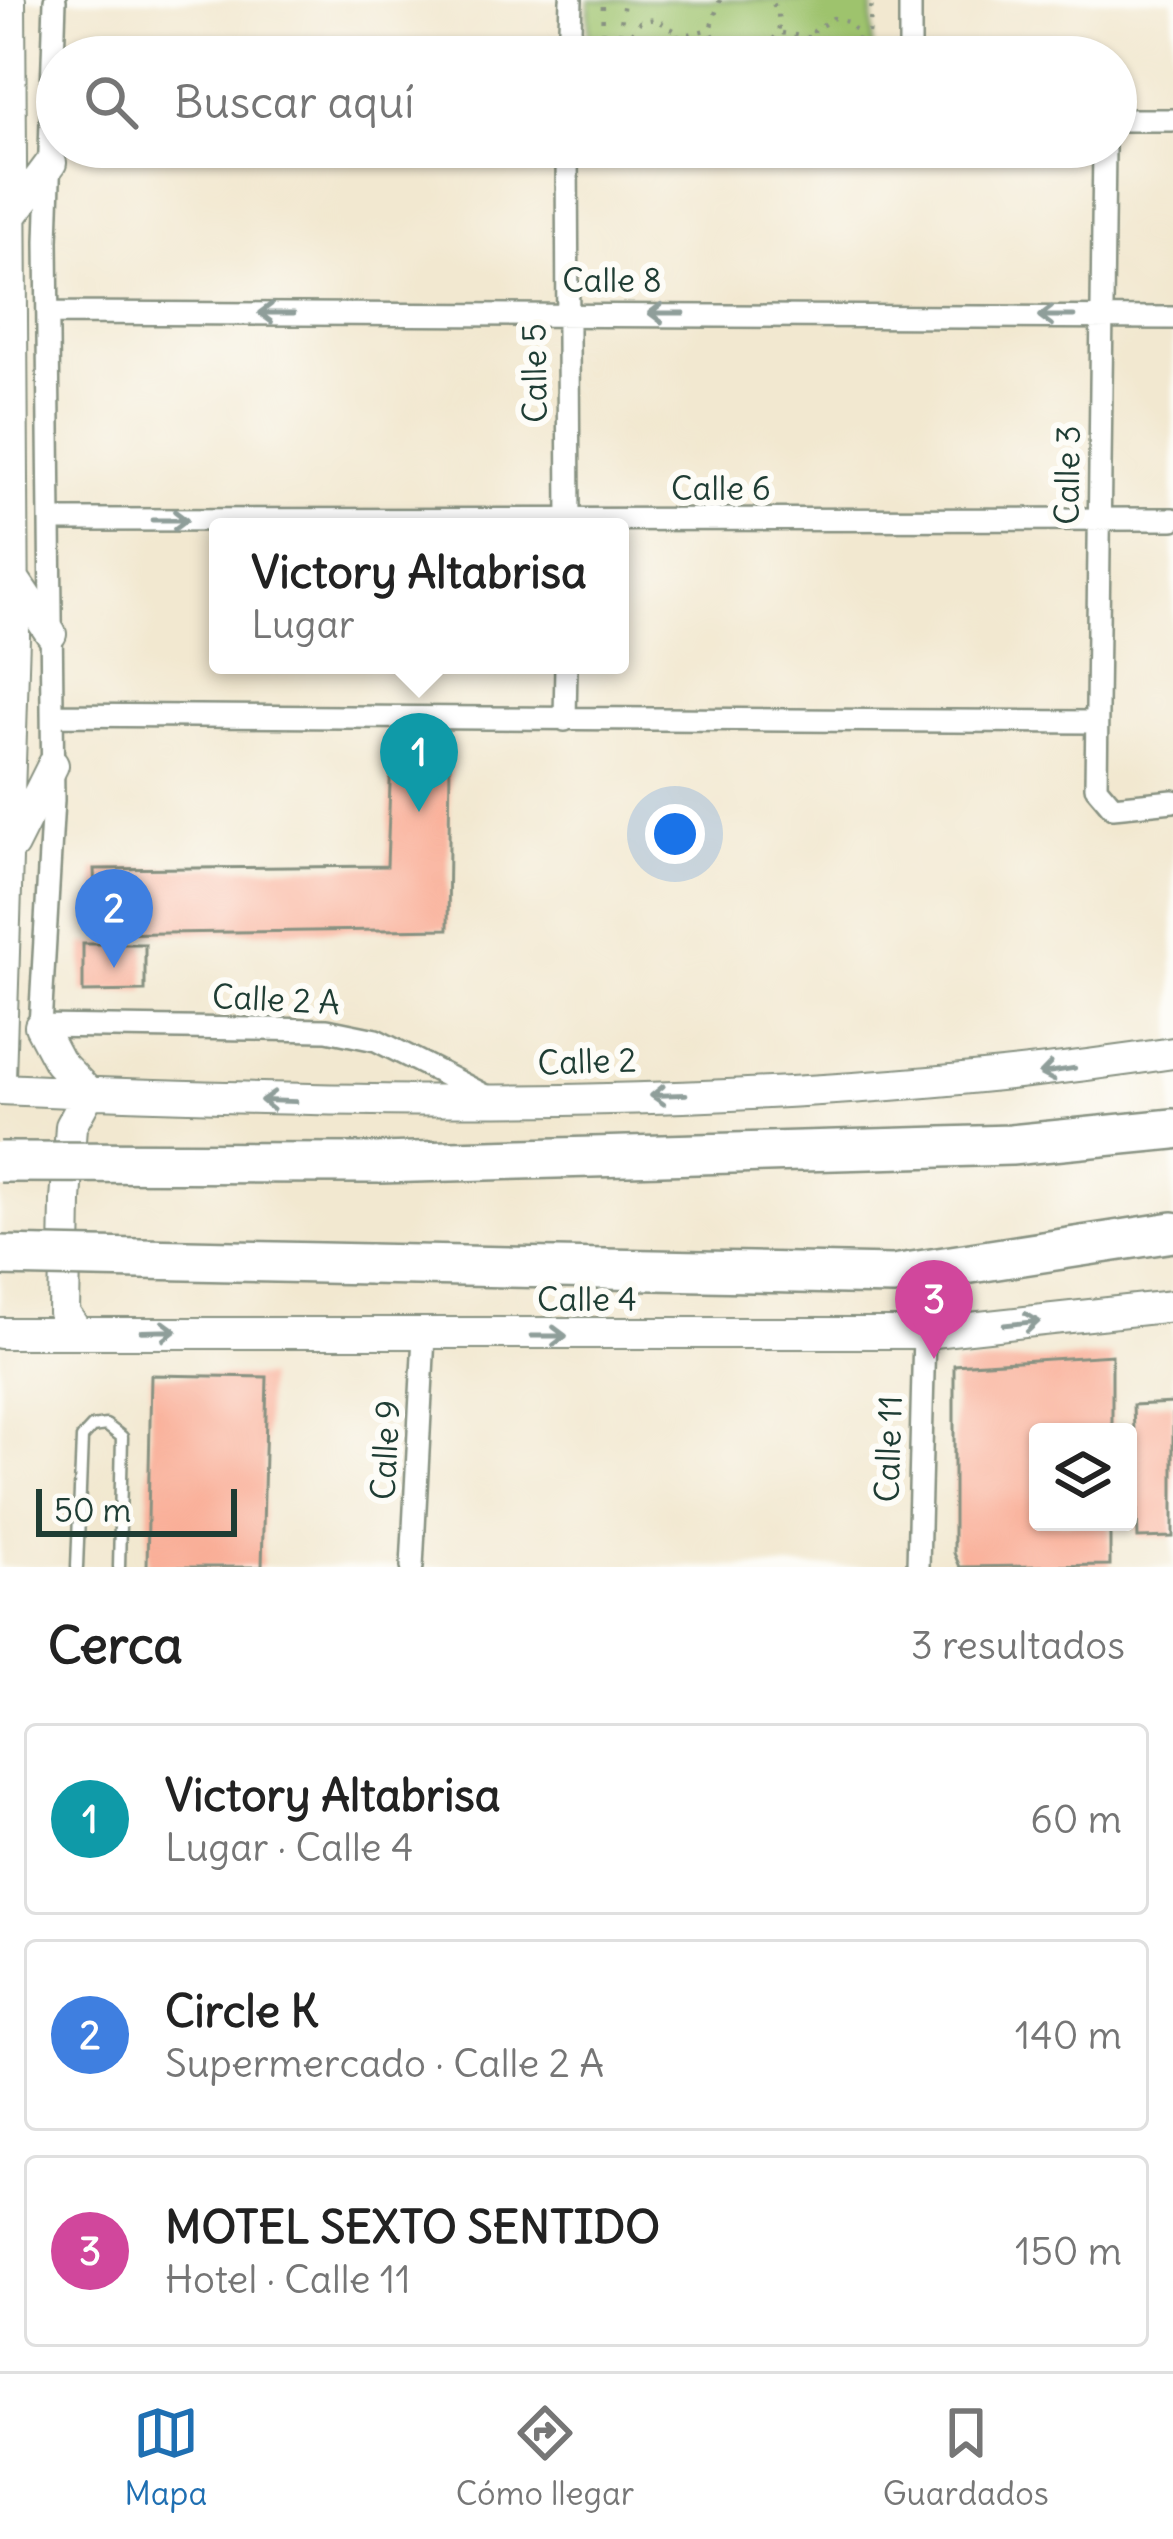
<!DOCTYPE html>
<html lang="es">
<meta charset="utf-8">
<style>
:root{--surface:#fff;--page:#f6f6f6;--text:#222;--muted:#767676;--line:#e0e0e0;--accent:#1f6fb2}
body{margin:0;font-family:Delius,sans-serif;background:var(--page);color:var(--text)}
.controls{position:absolute;right:36px;bottom:36px;display:grid;overflow:hidden;border-radius:12px;box-shadow:0 3px 9px #0004}
.controls button{width:108px;height:108px;display:grid;place-items:center;padding:0;border:0;border-bottom:3px solid var(--line);background:var(--surface);color:var(--text);font:60px sans-serif}
.scale{position:absolute;left:36px;bottom:30px;width:201px;box-sizing:border-box;padding-left:12px;border:6px solid #1f3d34;border-top:0;font-size:33px;line-height:42px;white-space:nowrap;color:#1f3d34;-webkit-text-stroke:9px #fdfcf7;paint-order:stroke}
.you{position:absolute;left:675px;top:834px;width:42px;height:42px;margin:-30px;border:9px solid #fff;border-radius:50%;background:#1a73e8;box-shadow:0 0 0 18px #1a73e833}
.badge{display:grid;place-items:center;width:78px;height:78px;border-radius:50%;background:var(--accent);color:#fff;font-size:39px;font-weight:700}
.pin{position:absolute;translate:-50% -99px;filter:drop-shadow(0 3px 6px #0008)}
.pin::after{content:'';position:absolute;top:63px;width:42px;height:36px;background:inherit;clip-path:polygon(0 0,100% 0,50% 100%)}
.popup{position:absolute;left:209px;top:518px;width:420px;height:156px;box-sizing:border-box;display:grid;place-content:center;border-radius:12px;background:var(--surface);filter:drop-shadow(0 3px 9px #0005);font-size:39px;white-space:nowrap;color:var(--muted)}
.popup b{font-size:45px;color:var(--text)}
.popup::after{content:'';position:absolute;left:50%;top:100%;margin-left:-24px;border:24px solid transparent;border-top-color:var(--surface)}
.list{margin:0;padding:0;list-style:none}
h2{display:flex;justify-content:space-between;align-items:center;height:156px;margin:0;padding:0 48px;font-size:51px}
h2 small{font-size:39px;font-weight:400;color:var(--muted)}
.list li{display:grid;grid-template-columns:78px 1fr auto;gap:36px;align-items:center;box-sizing:border-box;height:192px;margin:0 24px 24px;padding:0 24px;border:3px solid var(--line);border-radius:12px}
.list b{display:block;font-size:45px;white-space:nowrap}
.list p{margin:0;font-size:39px;white-space:nowrap;color:var(--muted)}
.list em{font-size:39px;font-style:normal;color:var(--muted)}
.icon{flex:none;width:66px;height:66px;fill:none;stroke:currentColor;stroke-width:2;stroke-linecap:round;stroke-linejoin:round}
.map{position:relative;flex:none;width:1173px;height:1567px;overflow:hidden}
.search{position:absolute;background:var(--surface);box-shadow:0 3px 9px #0004;left:36px;right:36px;top:36px;height:132px;display:flex;align-items:center;gap:30px;box-sizing:border-box;padding:0 42px;border-radius:66px;color:var(--muted);font-size:45px}
.sheet{height:804px;background:var(--surface)}
nav{display:flex;justify-content:space-around;align-items:center;box-sizing:border-box;height:168px;border-top:3px solid var(--line);background:var(--surface);font-size:33px;color:var(--muted)}
nav a{display:grid;justify-items:center;gap:6px}
nav .on{color:var(--accent)}
.map>svg:first-child{display:block}
</style>
<div class="map">
<svg width="1173" height="1567" viewBox="0 0 1173 1567">
<rect width="100%" height="100%" fill="#fdfcf7"/>
<filter id="ink" filterUnits="userSpaceOnUse"><feTurbulence type="fractalNoise" baseFrequency=".00833" numOctaves="2"/><feDisplacementMap in="SourceGraphic" scale="24" xChannelSelector="R" yChannelSelector="G"/><feConvolveMatrix kernelMatrix="1 2 1 2 8 2 1 2 1" color-interpolation-filters="sRGB"/></filter>
<filter id="wash" filterUnits="userSpaceOnUse"><feTurbulence type="fractalNoise" baseFrequency=".004" numOctaves="4" result="noise"/><feDisplacementMap in="SourceGraphic" scale="48" xChannelSelector="R" yChannelSelector="G"/><feGaussianBlur stdDeviation="2.7" result="paint"/><feColorMatrix in="noise" values="0 0 0 0 0 0 0 0 0 0 0 0 0 0 0 0 0 1.4 0 .05"/><feComposite in="paint" operator="in"/></filter>
<g filter="url(#wash)">
<rect width="100%" height="100%" fill="#f2e8d0"/>
<path fill="#9ec36d" stroke="#5e8050" stroke-width="3" d="M 589,0 L 872,0 L 872,57 L 589,57 Z"/>
<g id="blocks">
<path fill="#f9ae97" d="M 391,757 L 450,758 L 448,929 L 97,934 L 94,869 L 387,866 Z
M 83,944 L 145,944 L 145,991 L 83,992 Z
M 1112,1355 L 1112,1432 L 1038,1432 L 1038,1522 L 1110,1522 L 1110,1565 L 960,1567 L 954,1553 L 954,1365 Z
M 151,1375 L 267,1377 L 262,1567 L 147,1567 Z
M 1173,1403 L 1173,1537 L 1138,1538 L 1133,1405 Z"/>
</g>
</g>
<g filter="url(#ink)">
<use href="#blocks" fill-opacity="0" stroke="#889282" stroke-width="3"/>
<g fill="none" stroke-linecap="round" stroke-linejoin="round">
<g stroke="#889282" stroke-width="15">
<path id="lane" d="M 77,1567 L 82,1438 L 92,1427 L 106,1425 L 122,1437 L 119,1567"/>
</g>
<g stroke="#889282" stroke-width="26">
<path id="street" d="M 55,0 L 47,241 L 53,800 L 40,1026 L 327,1030 L 376,1040 L 492,1099
M 569,57 L 571,0
M 910,57 L 910,0
M 1116,120 L 1173,120
M 567,147 L 569,527
M 1104,147 L 1096,787 L 1113,807 L 1173,801
M 50,313 L 1173,318
M 53,520 L 1173,519
M 52,715 L 1095,722
M 565,720 L 566,665
M 412,1567 L 424,1336
M 918,1567 L 924,1333"/>
</g>
<g stroke="#889282" stroke-width="34">
<path id="secondary" d="M 10,218 L 51,163
M 14,579 L 51,634
M 13,845 L 53,765
M 40,1026 L 59,1062 L 89,1093 L 71,1126 L 66,1201 L 64,1313 L 77,1332
M 0,1078 L 14,637 L 10,0
M 0,1089 C 390,1106 786,1112 1173,1053
M 0,1333 L 924,1333 L 1173,1306"/>
</g>
<g stroke="#889282" stroke-width="44">
<path id="highway" d="M 379,1163 L 1011,1145 L 1173,1129
M 369,1264 L 893,1275 L 1173,1232"/>
</g>
<path stroke="#889282" stroke-width="4.5" stroke-dasharray="3 9" stroke-linecap="butt" d="M 720,0 L 710,29 L 719,47 L 734,57
M 782,33 L 812,38
M 677,37 L 710,29
M 602,57 L 603,0
M 617,57 L 624,0
M 633,57 L 631,34 L 640,22 L 655,19 L 674,30 L 678,45 L 673,57
M 757,57 L 779,33 L 778,12 L 771,0
M 816,57 L 814,31 L 833,18 L 848,22 L 858,33 L 855,57
M 867,57 L 872,0"/>
<use href="#lane" stroke="#fff" stroke-width="10"/>
<use href="#street" stroke="#fff" stroke-width="21"/>
<use href="#secondary" stroke="#fff" stroke-width="30"/>
<use href="#highway" stroke="#fff" stroke-width="39"/>
<g stroke="#889282" stroke-width="44" stroke-linecap="butt">
<path id="highway-bridge" d="M 0,1162 L 379,1163
M 0,1256 L 369,1264"/>
</g>
<use href="#highway-bridge" stroke="#fff" stroke-width="39"/>
</g>
<defs><path id="oneway-shaft" d="M-6 0H5M1.5-3L5.5 0L1.5 3" fill="none" stroke-width="1.6" stroke-linecap="round" stroke-linejoin="round" transform="scale(3)"/></defs>
<g stroke="#8f9e9a">
<use href="#oneway-shaft" transform="translate(276 313) rotate(180)"/>
<use href="#oneway-shaft" transform="translate(666 313) rotate(-180)"/>
<use href="#oneway-shaft" transform="translate(1056 316) rotate(-180)"/>
<use href="#oneway-shaft" transform="translate(170 520)"/>
<use href="#oneway-shaft" transform="translate(1057 1071) rotate(171)"/>
<use href="#oneway-shaft" transform="translate(668 1095) rotate(178)"/>
<use href="#oneway-shaft" transform="translate(278 1101) rotate(-178)"/>
<use href="#oneway-shaft" transform="translate(1022 1323) rotate(-6)"/>
<use href="#oneway-shaft" transform="translate(159 1331) rotate(-1)"/>
<use href="#oneway-shaft" transform="translate(549 1336)"/>
</g>
</g>
<g text-anchor="middle" dominant-baseline="central" stroke-width="12" stroke-linejoin="round" paint-order="stroke">
<g font-size="33" fill="#1f3d34" stroke="#fdfcf7">
<text x="612" y="280">Calle 8</text>
<text transform="translate(534 373) rotate(-91)">Calle 5</text>
<text transform="translate(1067 475) rotate(-89)">Calle 3</text>
<text x="721" y="488">Calle 6</text>
<text transform="translate(276 999) rotate(3)">Calle 2 A</text>
<text transform="translate(587 1061) rotate(-2)">Calle 2</text>
<text x="587" y="1299">Calle 4</text>
<text transform="translate(888 1449) rotate(-88)">Calle 11</text>
<text transform="translate(385 1450) rotate(-87)">Calle 9</text>
</g>
</g>
</svg>
<div class="controls">
<button><svg class="icon" aria-label="layers" viewBox="0 0 24 24"><path d="M12 4l9 5-9 5-9-5zM3 14l9 5 9-5"/></svg></button>
</div>
<div class="scale">50 m</div>
<div class="you"></div>
<div class="pin badge" style="left:419px;top:812px;background:#0f9aa8">1</div>
<div class="popup"><b>Victory Altabrisa</b>Lugar</div>
<div class="pin badge" style="left:114px;top:968px;background:#3f7fe0">2</div>
<div class="pin badge" style="left:934px;top:1359px;background:#d1479c">3</div>
<div class="search"><svg class="icon" aria-label="search" viewBox="0 0 24 24"><circle cx="10" cy="10" r="6"/><path d="M15 15l6 6"/></svg>Buscar aquí</div>
</div>
<section class="sheet">
<h2>Cerca<small>3 resultados</small></h2>
<ul class="list">
<li><span class="badge" style="background:#0f9aa8">1</span><div><b>Victory Altabrisa</b><p>Lugar · Calle 4</p></div><em>60 m</em></li>
<li><span class="badge" style="background:#3f7fe0">2</span><div><b>Circle K</b><p>Supermercado · Calle 2 A</p></div><em>140 m</em></li>
<li><span class="badge" style="background:#d1479c">3</span><div><b>MOTEL SEXTO SENTIDO</b><p>Hotel · Calle 11</p></div><em>150 m</em></li>
</ul>
</section>
<nav>
<a class="on"><svg class="icon" aria-label="map" viewBox="0 0 24 24"><path d="M3 6l6-2 6 2 6-2v14l-6 2-6-2-6 2zM9 4v14M15 6v14"/></svg>Mapa</a>
<a><svg class="icon" aria-label="directions" viewBox="0 0 24 24"><path d="M12 3l9 9-9 9-9-9zM9 14v-3h6M13 9l2 2-2 2"/></svg>Cómo llegar</a>
<a><svg class="icon" aria-label="saved" viewBox="0 0 24 24"><path d="M7 4h10v16l-5-4-5 4z"/></svg>Guardados</a>
</nav>
